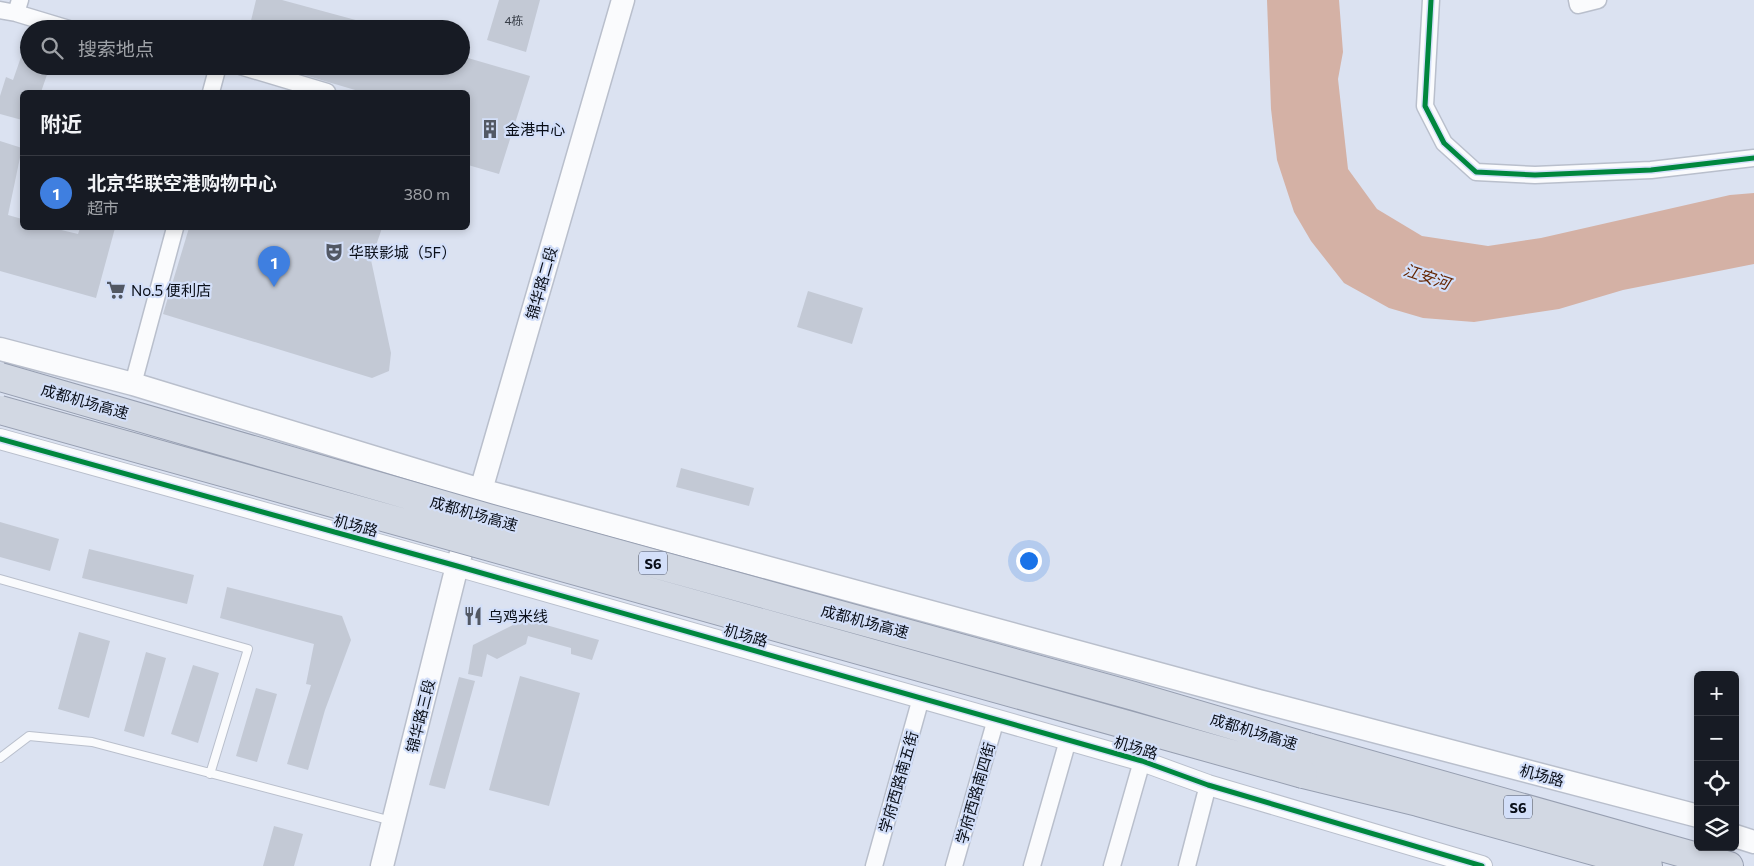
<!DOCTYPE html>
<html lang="zh">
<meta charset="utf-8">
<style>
:root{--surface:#171b24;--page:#20242c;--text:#f1f3f6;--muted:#9ea1a6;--line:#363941;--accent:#a9adb4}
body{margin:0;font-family:Commissioner,"Noto Sans SC",sans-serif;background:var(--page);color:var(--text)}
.controls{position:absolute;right:15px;bottom:15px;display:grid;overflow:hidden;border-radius:8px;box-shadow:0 2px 8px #0003}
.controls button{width:45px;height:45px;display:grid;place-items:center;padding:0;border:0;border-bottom:1px solid var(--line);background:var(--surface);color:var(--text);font:25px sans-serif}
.you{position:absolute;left:1028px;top:560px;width:18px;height:18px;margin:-12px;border:4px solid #fff;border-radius:50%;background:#1a73e8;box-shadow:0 0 0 8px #1a73e833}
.badge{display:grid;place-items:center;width:32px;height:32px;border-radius:50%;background:var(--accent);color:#fff;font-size:16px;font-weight:700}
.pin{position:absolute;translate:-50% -41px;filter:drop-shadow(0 1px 2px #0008)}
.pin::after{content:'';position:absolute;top:26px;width:18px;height:15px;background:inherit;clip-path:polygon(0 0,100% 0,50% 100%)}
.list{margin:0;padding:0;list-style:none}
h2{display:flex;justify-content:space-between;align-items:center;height:65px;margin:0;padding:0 20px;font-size:21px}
h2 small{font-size:16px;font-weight:400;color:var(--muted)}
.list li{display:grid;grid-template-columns:32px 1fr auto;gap:15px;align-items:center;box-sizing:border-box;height:75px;padding:0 20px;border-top:1px solid var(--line)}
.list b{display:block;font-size:19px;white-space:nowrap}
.list p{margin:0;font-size:16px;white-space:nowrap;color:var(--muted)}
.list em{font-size:16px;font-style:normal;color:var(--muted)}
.icon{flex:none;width:28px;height:28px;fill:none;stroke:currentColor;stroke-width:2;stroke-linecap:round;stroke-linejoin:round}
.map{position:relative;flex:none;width:1754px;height:866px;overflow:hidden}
.search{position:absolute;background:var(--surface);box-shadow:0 2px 8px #0003;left:20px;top:20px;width:450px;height:55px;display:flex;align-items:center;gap:12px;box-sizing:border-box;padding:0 18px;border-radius:28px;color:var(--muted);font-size:19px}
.panel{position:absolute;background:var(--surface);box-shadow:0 2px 8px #0003;left:20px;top:90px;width:450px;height:140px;border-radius:8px}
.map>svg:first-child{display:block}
</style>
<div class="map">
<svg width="1754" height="866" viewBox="0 0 1754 866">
<rect width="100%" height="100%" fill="#dbe2f1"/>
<path fill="#d4b1a5" d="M 1267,0 L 1339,0 L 1343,52 L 1338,79 L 1348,169 L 1377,209 L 1422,236 L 1488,246 L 1541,238 L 1730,195 L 1754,193 L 1754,264 L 1623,290 L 1559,309 L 1474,322 L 1423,318 L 1389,308 L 1344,283 L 1311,241 L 1294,212 L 1277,160 L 1271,109 Z"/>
<path fill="#c3c9d5" d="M 256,0 L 282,0 L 374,25 L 373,29 L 249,29 Z
M 499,0 L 540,0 L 526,52 L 487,40 Z
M 27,40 L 29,41 L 29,66 L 50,66 L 41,92 L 22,92 L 22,120 L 0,114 L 0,96 L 6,77 L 13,80 Z
M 461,56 L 530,76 L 499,174 L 468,165 L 468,92 L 362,92 L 284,69 L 284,66 L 461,66 Z
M 0,141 L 22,148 L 8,215 L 22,219 L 22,228 L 53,228 L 78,234 L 80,228 L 115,228 L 96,298 L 0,271 Z
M 189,228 L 382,228 L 371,260 L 391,353 L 389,371 L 372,378 L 163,314 Z
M 808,291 L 863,308 L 852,344 L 797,327 Z
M 681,468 L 754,488 L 749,506 L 676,487 Z
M 0,522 L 59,539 L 50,571 L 0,557 Z
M 89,549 L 194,575 L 187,604 L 82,578 Z
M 227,587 L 342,616 L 351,640 L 325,710 L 308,770 L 287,764 L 311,685 L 306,684 L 314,644 L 220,618 Z
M 525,619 L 599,640 L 592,660 L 571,654 L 571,648 L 528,636 L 526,644 L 497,659 L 487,654 L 482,677 L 468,674 L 473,645 Z
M 79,632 L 110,641 L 89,718 L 58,709 Z
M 146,652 L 166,658 L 144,737 L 124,731 Z
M 193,665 L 219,673 L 198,743 L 171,734 Z
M 520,676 L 580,693 L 549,806 L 489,790 Z
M 459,677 L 475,681 L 445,789 L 429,785 Z
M 256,688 L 277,694 L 257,762 L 236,756 Z
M 274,826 L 303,834 L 294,866 L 263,866 Z"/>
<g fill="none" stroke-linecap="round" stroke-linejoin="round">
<g stroke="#b9bfcc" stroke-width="10">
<path id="service" d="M 0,579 L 248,649 L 210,774
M 0,758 L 29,736 L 92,742 L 392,821"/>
</g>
<g stroke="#b9bfcc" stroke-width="19">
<path id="minor" d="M 1431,0 L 1425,106 L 1444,143 L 1476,172 L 1535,175 L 1651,170 L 1754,158
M 1577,0 L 1578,5 L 1598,0
M 0,10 L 16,13 L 20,0
M 16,13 L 69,29
M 240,66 L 327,92
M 211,92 L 218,66
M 133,384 L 175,228
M 874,866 L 921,698
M 954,866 L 996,719
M 1032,866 L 1068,740
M 1112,866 L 1142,761
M 1187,866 L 1208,785"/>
</g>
<g stroke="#b9bfcc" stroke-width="22">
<path id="tertiary" d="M 0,439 L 457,566 L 1142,761 L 1208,785 L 1482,866"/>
</g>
<g stroke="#b9bfcc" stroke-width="25">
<path id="secondary" d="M 0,349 L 133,384 L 481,490 L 1259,701 L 1698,816
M 1735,836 L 1754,842
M 382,866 L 457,566 L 481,490 L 623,0"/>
</g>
<g stroke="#979fb1" stroke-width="30">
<path id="motorway" d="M 1307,747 L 1729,866
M 1303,774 L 1418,802 L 1648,866"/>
</g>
<use href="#service" stroke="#fafbfd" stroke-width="8"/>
<use href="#minor" stroke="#fafbfd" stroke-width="16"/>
<use href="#tertiary" stroke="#fafbfd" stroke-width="20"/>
<use href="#secondary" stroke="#fafbfd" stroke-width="22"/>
<use href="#motorway" stroke="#d2d8e3" stroke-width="28"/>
<g stroke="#979fb1" stroke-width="30" stroke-linecap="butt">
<path id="motorway-bridge" d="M 0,377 L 488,518 L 1134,696 L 1307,747
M 0,410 L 1303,774"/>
</g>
<use href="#motorway-bridge" stroke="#d2d8e3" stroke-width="28"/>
<g stroke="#d3dff9" stroke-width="8">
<path id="cycleway" d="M 1431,0 L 1425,106 L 1444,143 L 1476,172 L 1535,175 L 1651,170 L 1754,158
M 0,439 L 457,566 L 1142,761 L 1208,785 L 1482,866"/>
</g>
<use href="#cycleway" stroke="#00873e" stroke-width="5"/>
</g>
<defs>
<g id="building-bare" transform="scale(1.5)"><path d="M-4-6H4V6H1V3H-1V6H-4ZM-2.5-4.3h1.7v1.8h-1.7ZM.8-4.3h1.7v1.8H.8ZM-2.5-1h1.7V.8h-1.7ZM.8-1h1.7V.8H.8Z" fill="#525864" stroke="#d3dff9" stroke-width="2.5" paint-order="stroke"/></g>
<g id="theatre-bare" transform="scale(1.5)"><path d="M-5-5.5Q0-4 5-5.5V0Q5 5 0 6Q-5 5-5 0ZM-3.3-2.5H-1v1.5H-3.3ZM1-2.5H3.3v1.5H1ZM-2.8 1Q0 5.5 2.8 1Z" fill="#525864" stroke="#d3dff9" stroke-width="2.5" paint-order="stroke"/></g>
<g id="supermarket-bare" transform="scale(1.5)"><path d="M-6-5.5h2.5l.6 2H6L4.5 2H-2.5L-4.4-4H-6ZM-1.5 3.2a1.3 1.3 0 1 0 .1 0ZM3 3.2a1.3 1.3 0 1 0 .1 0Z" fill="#525864" stroke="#d3dff9" stroke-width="2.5" paint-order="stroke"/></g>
<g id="restaurant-bare" transform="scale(1.5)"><path d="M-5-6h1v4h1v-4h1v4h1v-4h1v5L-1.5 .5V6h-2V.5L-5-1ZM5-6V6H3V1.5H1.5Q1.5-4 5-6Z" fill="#525864" stroke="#d3dff9" stroke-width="2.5" paint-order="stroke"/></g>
</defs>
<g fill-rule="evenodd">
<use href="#building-bare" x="490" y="129"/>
<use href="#theatre-bare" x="334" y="252"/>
<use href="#supermarket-bare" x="116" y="290"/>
<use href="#restaurant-bare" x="473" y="616"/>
</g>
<g text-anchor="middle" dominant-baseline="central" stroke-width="4.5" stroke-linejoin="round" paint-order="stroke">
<g font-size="12" fill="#383e48">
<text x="514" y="20">4栋</text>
</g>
<g fill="#d3dff9" stroke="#464d5c" stroke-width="1">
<rect x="639" y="551.5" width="28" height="23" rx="4"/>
<rect x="1504" y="795.5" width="28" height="23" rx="4"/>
</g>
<g font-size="14" font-weight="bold" fill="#090e18">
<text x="653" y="563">S6</text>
<text x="1518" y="807">S6</text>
</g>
<g font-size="15" fill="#090e18" stroke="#d3dff9" text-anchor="start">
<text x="505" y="129">金港中心</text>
<text x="349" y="252">华联影城（5F）</text>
<text x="131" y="290">No.5 便利店</text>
<text x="488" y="616">乌鸡米线</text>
</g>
<g font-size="15" fill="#090e18" stroke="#d3dff9">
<text transform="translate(541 283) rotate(-74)">锦华路二段</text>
<text transform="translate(85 401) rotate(16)">成都机场高速</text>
<text transform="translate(474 513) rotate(16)">成都机场高速</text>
<text transform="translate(356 525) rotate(15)">机场路</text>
<text transform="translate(865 621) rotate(15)">成都机场高速</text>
<text transform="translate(746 635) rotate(16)">机场路</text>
<text transform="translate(420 716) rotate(-76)">锦华路三段</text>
<text transform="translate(1254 731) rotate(17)">成都机场高速</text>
<text transform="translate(1136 747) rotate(17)">机场路</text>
<text transform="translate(1542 775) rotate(15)">机场路</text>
<text transform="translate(898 782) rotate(-74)">学府西路南五街</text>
<text transform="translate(975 793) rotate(-74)">学府西路南四街</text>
</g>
<g font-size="16" font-style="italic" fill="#642500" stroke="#d3dff9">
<text transform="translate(1427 276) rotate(18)">江安河</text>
</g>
</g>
</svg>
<div class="controls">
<button>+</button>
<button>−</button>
<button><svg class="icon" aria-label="locate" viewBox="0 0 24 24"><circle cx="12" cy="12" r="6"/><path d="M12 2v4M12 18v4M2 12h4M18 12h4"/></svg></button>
<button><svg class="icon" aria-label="layers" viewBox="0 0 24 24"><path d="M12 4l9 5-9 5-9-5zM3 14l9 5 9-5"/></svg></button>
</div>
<div class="you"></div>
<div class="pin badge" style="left:274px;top:287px;background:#3f7fe0">1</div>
<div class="search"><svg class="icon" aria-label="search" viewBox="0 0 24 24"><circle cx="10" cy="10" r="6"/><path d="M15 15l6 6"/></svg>搜索地点</div>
<section class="panel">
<h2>附近<small></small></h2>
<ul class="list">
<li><span class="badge" style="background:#3f7fe0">1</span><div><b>北京华联空港购物中心</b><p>超市</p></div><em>380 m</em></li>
</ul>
</section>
</div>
